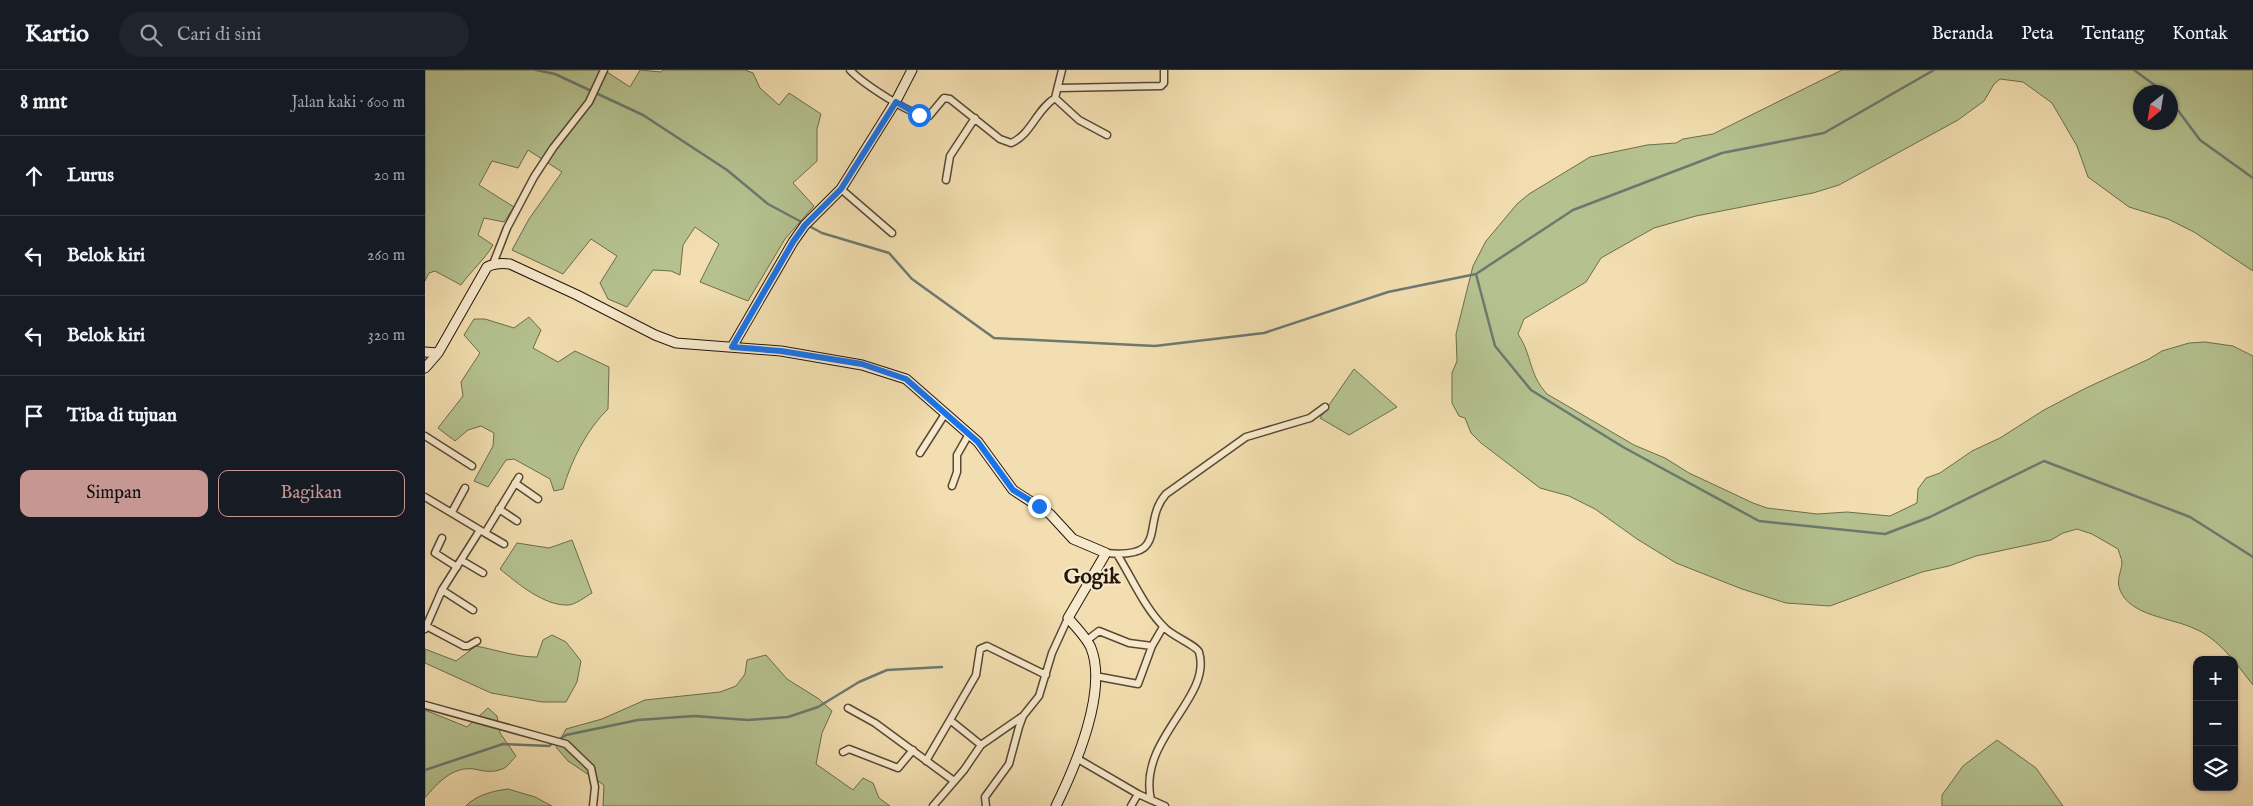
<!DOCTYPE html>
<html lang="id">
<meta charset="utf-8">
<style>
:root{--surface:#171b24;--page:#20242c;--text:#f1f3f6;--muted:#9ea1a6;--line:#363941;--accent:#c59692}
body{margin:0;font-family:"IM FELL English",serif;background:var(--page);color:var(--text)}
.controls{position:absolute;right:15px;bottom:15px;display:grid;overflow:hidden;border-radius:10px;box-shadow:0 1px 4px #0004}
.controls button{width:45px;height:45px;display:grid;place-items:center;padding:0;border:0;border-bottom:1px solid var(--line);background:var(--surface);color:var(--text);font:25px sans-serif}
.compass{position:absolute;left:1708px;top:15px;width:45px;height:45px;border-radius:50%;background:var(--surface);box-shadow:0 1px 4px #0004;rotate:210deg}
.stop{position:absolute;width:15px;height:15px;margin:-11px;border:4px solid #1a73e8;border-radius:50%;background:#fff}
.stop.end{background:#1a73e8;border-color:#fff;box-shadow:0 1px 5px #0008}
.list{margin:0;padding:0;list-style:none}
h2{display:flex;justify-content:space-between;align-items:center;height:65px;margin:0;padding:0 20px;font-size:21px}
h2 small{font-size:16px;font-weight:400;color:var(--muted)}
.list li{display:grid;grid-template-columns:32px 1fr auto;gap:15px;align-items:center;box-sizing:border-box;height:80px;padding:0 20px;border-top:1px solid var(--line)}
.list b{display:block;font-size:19px;white-space:nowrap}
.list em{font-size:16px;font-style:normal;color:var(--muted)}
.actions{display:flex;gap:10px;padding:15px 20px}
.actions a{flex:1;padding:11px 0;border:1px solid var(--accent);border-radius:10px;text-align:center;font-size:18px;color:var(--accent)}
.actions .main{background:var(--accent);color:#111}
.icon{flex:none;width:28px;height:28px;fill:none;stroke:currentColor;stroke-width:2;stroke-linecap:round;stroke-linejoin:round}
.map{position:relative;flex:none;width:1828px;height:736px;overflow:hidden}
header{display:flex;align-items:center;gap:30px;box-sizing:border-box;height:70px;padding:0 25px;background:var(--surface);border-bottom:1px solid var(--line)}
header strong{font-size:24px}
nav{display:flex;gap:28px;margin-inline-start:auto;font-size:18px}
.search{width:350px;height:45px;background:var(--page);display:flex;align-items:center;gap:12px;box-sizing:border-box;padding:0 18px;border-radius:28px;color:var(--muted);font-size:19px}
main{display:flex}
aside{flex:1;background:var(--surface)}
.map>svg:first-child{display:block}
</style>
<header>
<strong>Kartio</strong>
<div class="search"><svg class="icon" aria-label="search" viewBox="0 0 24 24"><circle cx="10" cy="10" r="6"/><path d="M15 15l6 6"/></svg>Cari di sini</div>
<nav><a>Beranda</a><a>Peta</a><a>Tentang</a><a>Kontak</a></nav>
</header>
<main>
<aside>
<h2>8 mnt<small>Jalan kaki · 600 m</small></h2>
<ul class="list">
<li><svg class="icon" aria-label="ahead" viewBox="0 0 24 24"><path d="M12 20V5M6 11l6-6 6 6"/></svg><div><b>Lurus</b></div><em>20 m</em></li>
<li><svg class="icon" aria-label="left" viewBox="0 0 24 24"><path d="M17 20v-9H6M10 6l-5 5 5 5"/></svg><div><b>Belok kiri</b></div><em>260 m</em></li>
<li><svg class="icon" aria-label="left" viewBox="0 0 24 24"><path d="M17 20v-9H6M10 6l-5 5 5 5"/></svg><div><b>Belok kiri</b></div><em>320 m</em></li>
<li><svg class="icon" aria-label="arrive" viewBox="0 0 24 24"><path d="M6 21V4h12l-3 4 3 4H6"/></svg><div><b>Tiba di tujuan</b></div></li>
</ul>
<div class="actions"><a class="main">Simpan</a><a>Bagikan</a></div>
</aside>
<div class="map">
<svg width="1828" height="736" viewBox="0 0 1828 736">
<rect width="100%" height="100%" fill="#f2deb0"/>
<filter id="stains"><feTurbulence type="fractalNoise" baseFrequency=".004" numOctaves="4"/><feColorMatrix values="0 0 0 0 .2 0 0 0 0 .09 0 0 0 0 .02 0 0 0 .5 -.17"/></filter>
<radialGradient id="worn" r=".72"><stop offset=".6" stop-color="#630" stop-opacity="0"/><stop offset="1" stop-color="#630" stop-opacity=".3"/></radialGradient>
<path fill="#b5c290" stroke="#6d6c4e" fill-rule="evenodd" d="M 0,0 L 179,0 L 205,17 L 215,0 L 236,2 L 238,0 L 320,0 L 328,3 L 335,18 L 354,35 L 364,23 L 396,44 L 392,59 L 392,91 L 368,113 L 389,136 L 360,169 L 323,231 L 275,212 L 294,174 L 270,157 L 258,175 L 255,205 L 246,201 L 228,200 L 202,237 L 183,229 L 175,213 L 192,186 L 166,169 L 138,204 L 87,180 L 104,149 L 137,102 L 103,80 L 93,98 L 67,91 L 54,115 L 89,137 L 79,152 L 59,148 L 53,165 L 68,175 C 60,189 46,201 36,215 L 10,201 L 4,203 L 0,211 Z
M 1417,0 L 1828,0 L 1828,201 L 1769,162 L 1743,149 L 1704,137 L 1663,107 L 1652,76 L 1627,33 L 1598,12 L 1575,9 L 1569,14 L 1559,31 L 1533,50 L 1414,115 L 1388,123 L 1271,146 L 1229,158 L 1176,188 L 1161,212 L 1099,249 L 1093,264 C 1108,287 1103,303 1122,324 L 1209,375 L 1240,388 L 1264,403 L 1328,433 L 1342,438 L 1392,444 L 1422,442 L 1465,446 L 1492,433 L 1493,419 L 1501,408 L 1515,403 L 1547,381 L 1575,368 L 1619,340 L 1661,318 L 1724,289 L 1737,281 L 1764,273 L 1780,272 L 1808,276 L 1828,286 L 1828,615 C 1812,595 1794,568 1768,558 C 1747,548 1705,546 1695,520 C 1691,510 1696,503 1697,493 C 1697,489 1694,483 1693,479 L 1667,464 L 1652,459 L 1638,463 L 1626,470 L 1551,486 L 1524,496 L 1497,502 L 1405,536 L 1361,533 L 1317,519 L 1251,493 L 1212,469 L 1170,439 L 1144,426 L 1115,418 L 1056,373 L 1046,363 L 1040,348 L 1034,346 L 1027,333 L 1027,303 L 1032,291 L 1031,264 L 1048,196 L 1061,171 L 1092,134 L 1104,124 L 1165,87 L 1222,75 L 1251,73 L 1258,69 L 1288,64 ZM 1716,22 L 1746,22 L 1746,52 L 1716,52 Z
M 104,247 L 116,260 L 108,278 L 133,292 L 150,281 L 184,297 L 183,339 C 162,359 146,391 138,419 L 129,421 L 125,409 L 89,389 L 81,390 L 63,417 L 49,411 L 68,376 L 69,363 L 56,356 L 43,360 L 30,371 L 13,358 L 38,326 L 36,312 L 55,283 L 39,265 L 49,249 L 60,249 L 89,258 Z
M 929,299 L 972,337 L 924,365 L 895,348 Z
M 147,470 L 167,523 C 160,527 150,535 143,535 C 119,536 92,513 75,499 L 92,473 L 124,478 Z
M 127,565 L 141,572 L 156,591 L 152,612 L 141,632 L 117,632 L 66,623 L 0,593 L 0,579 L 31,591 L 51,576 C 72,580 91,587 112,587 L 118,570 Z
M 341,585 L 362,609 L 394,629 L 407,641 L 397,663 L 391,694 L 428,720 L 438,708 L 448,713 L 454,728 L 465,736 L 178,736 L 179,715 L 143,691 L 131,677 L 141,659 L 177,649 L 220,630 L 295,622 L 311,616 L 320,604 L 322,590 Z
M 63,638 L 72,646 L 75,663 L 91,686 C 87,690 82,698 77,699 C 68,703 58,701 49,699 C 28,696 12,713 0,728 L 0,640 L 42,657 Z
M 1572,670 L 1611,698 L 1638,736 L 1517,736 L 1517,725 L 1538,696 Z
M 83,719 L 110,727 L 127,736 L 41,736 C 51,725 68,721 83,719 Z"/>
<g fill="none" stroke-linecap="round" stroke-linejoin="round">
<path stroke="#6c7970" stroke-width="2.5" d="M 111,0 L 130,4 L 218,45 L 302,100 L 343,134 L 397,163 L 464,183 L 487,209 L 569,268 L 730,276 L 839,263 L 963,222 L 1051,204 L 1148,140 L 1297,83 L 1399,63 L 1509,0
M 1709,0 L 1739,22
M 1746,31 L 1775,70 L 1828,108
M 1051,204 L 1070,276 L 1106,320 L 1198,377 L 1334,451 L 1460,464 L 1505,447 L 1619,391 L 1765,447 L 1828,487
M 0,700 L 78,674 L 124,676 L 141,665 L 213,650 L 269,646 L 323,650 L 363,647 L 393,637 L 434,612 L 462,600 L 517,597"/>
<g stroke="#584835" stroke-width="9">
<path id="street" d="M 425,0 C 436,12 489,48 504,46 L 519,28 L 525,29 L 575,69 L 586,73 C 606,65 611,40 630,28 L 637,0
M 634,18 L 736,16 L 739,13 L 739,0
M 630,28 L 654,50 L 682,65
M 521,110 L 525,86 L 550,48
M 416,119 L 467,163
M 68,194 L 82,158 L 109,107 L 128,78 L 164,32 L 179,0
M 0,366 L 47,396
M 495,383 L 520,344
M 90,413 L 113,429
M 527,416 L 532,402 L 532,385 L 544,364
M 0,427 L 55,460 L 17,520 L 0,559
M 74,439 L 92,451
M 27,442 L 40,418
M 55,460 L 60,463 L 94,407
M 60,463 L 79,474
M 17,468 L 10,483 L 32,497
M 681,483 C 746,489 715,454 741,424 L 821,367 L 885,348 L 900,337
M 692,484 C 707,508 720,539 740,558 C 747,566 771,575 774,582 C 788,628 712,669 726,730
M 36,490 L 58,503
M 17,520 L 48,540
M 1,556 L 39,576 L 43,576 L 52,571
M 661,571 L 674,561 L 704,573 L 727,576 L 738,557
M 670,606 L 713,614 L 727,576
M 0,635 L 141,674 L 166,698 L 170,717 L 168,736
M 423,638 L 450,653 L 529,711
M 556,675 L 525,650 L 551,605 L 555,579 L 562,576 L 621,605
M 418,682 L 424,679 L 473,698 L 488,680
M 653,689 L 713,724 L 740,736
M 501,691 L 525,650
M 508,736 L 539,700 L 556,675 L 598,646
M 561,736 L 560,727 L 584,694 L 594,657 L 598,646 L 614,626 L 627,583 L 643,548
M 706,736 L 713,724"/>
</g>
<g stroke="#25160c" stroke-width="11">
<path id="secondary" d="M 307,277 L 368,172 L 380,155 L 416,119 L 471,31 L 487,0
M 0,282 L 13,283 L 62,197 C 70,193 77,193 85,194 L 152,225 L 230,265 L 251,273 L 356,281 L 437,295 L 481,309 L 553,372 L 588,420 L 625,444 L 648,469 L 681,483 L 643,548 C 650,556 662,568 666,578 C 683,621 650,697 631,736
M 0,298 L 13,283"/>
</g>
<use href="#street" stroke="#f7eacc" stroke-width="6"/>
<use href="#secondary" stroke="#f7eacc" stroke-width="9"/>
</g>
<g fill="none" stroke-linecap="round" stroke-linejoin="round">
<path stroke="#1a73e8" stroke-width="6" d="M 494,45 L 471,32 L 416,119 L 380,155 L 368,172 L 307,277 L 356,281 L 437,294 L 481,309 L 553,372 L 588,420 L 614,436"/>
</g>
<g text-anchor="middle" dominant-baseline="central" stroke-width="4" stroke-linejoin="round" paint-order="stroke">
<g font-size="21" font-weight="bold" fill="#25160c" stroke="#f7eacc">
<text x="667" y="507">Gogik</text>
</g>
</g>
<rect width="100%" height="100%" filter="url(#stains)"/>
<rect width="100%" height="100%" fill="url(#worn)"/>
</svg>
<div class="controls">
<button>+</button>
<button>−</button>
<button><svg class="icon" aria-label="layers" viewBox="0 0 24 24"><path d="M12 4l9 5-9 5-9-5zM3 14l9 5 9-5"/></svg></button>
</div>
<svg class="compass" viewBox="-18 -18 36 36"><path d="M0-13l5 13h-10z" fill="#e53935"/><path d="M0 13l5-13h-10z" fill="#9ea1a6"/></svg>
<div class="stop" style="left:494px;top:45px"></div>
<div class="stop end" style="left:614px;top:436px"></div>
</div>
</main>
